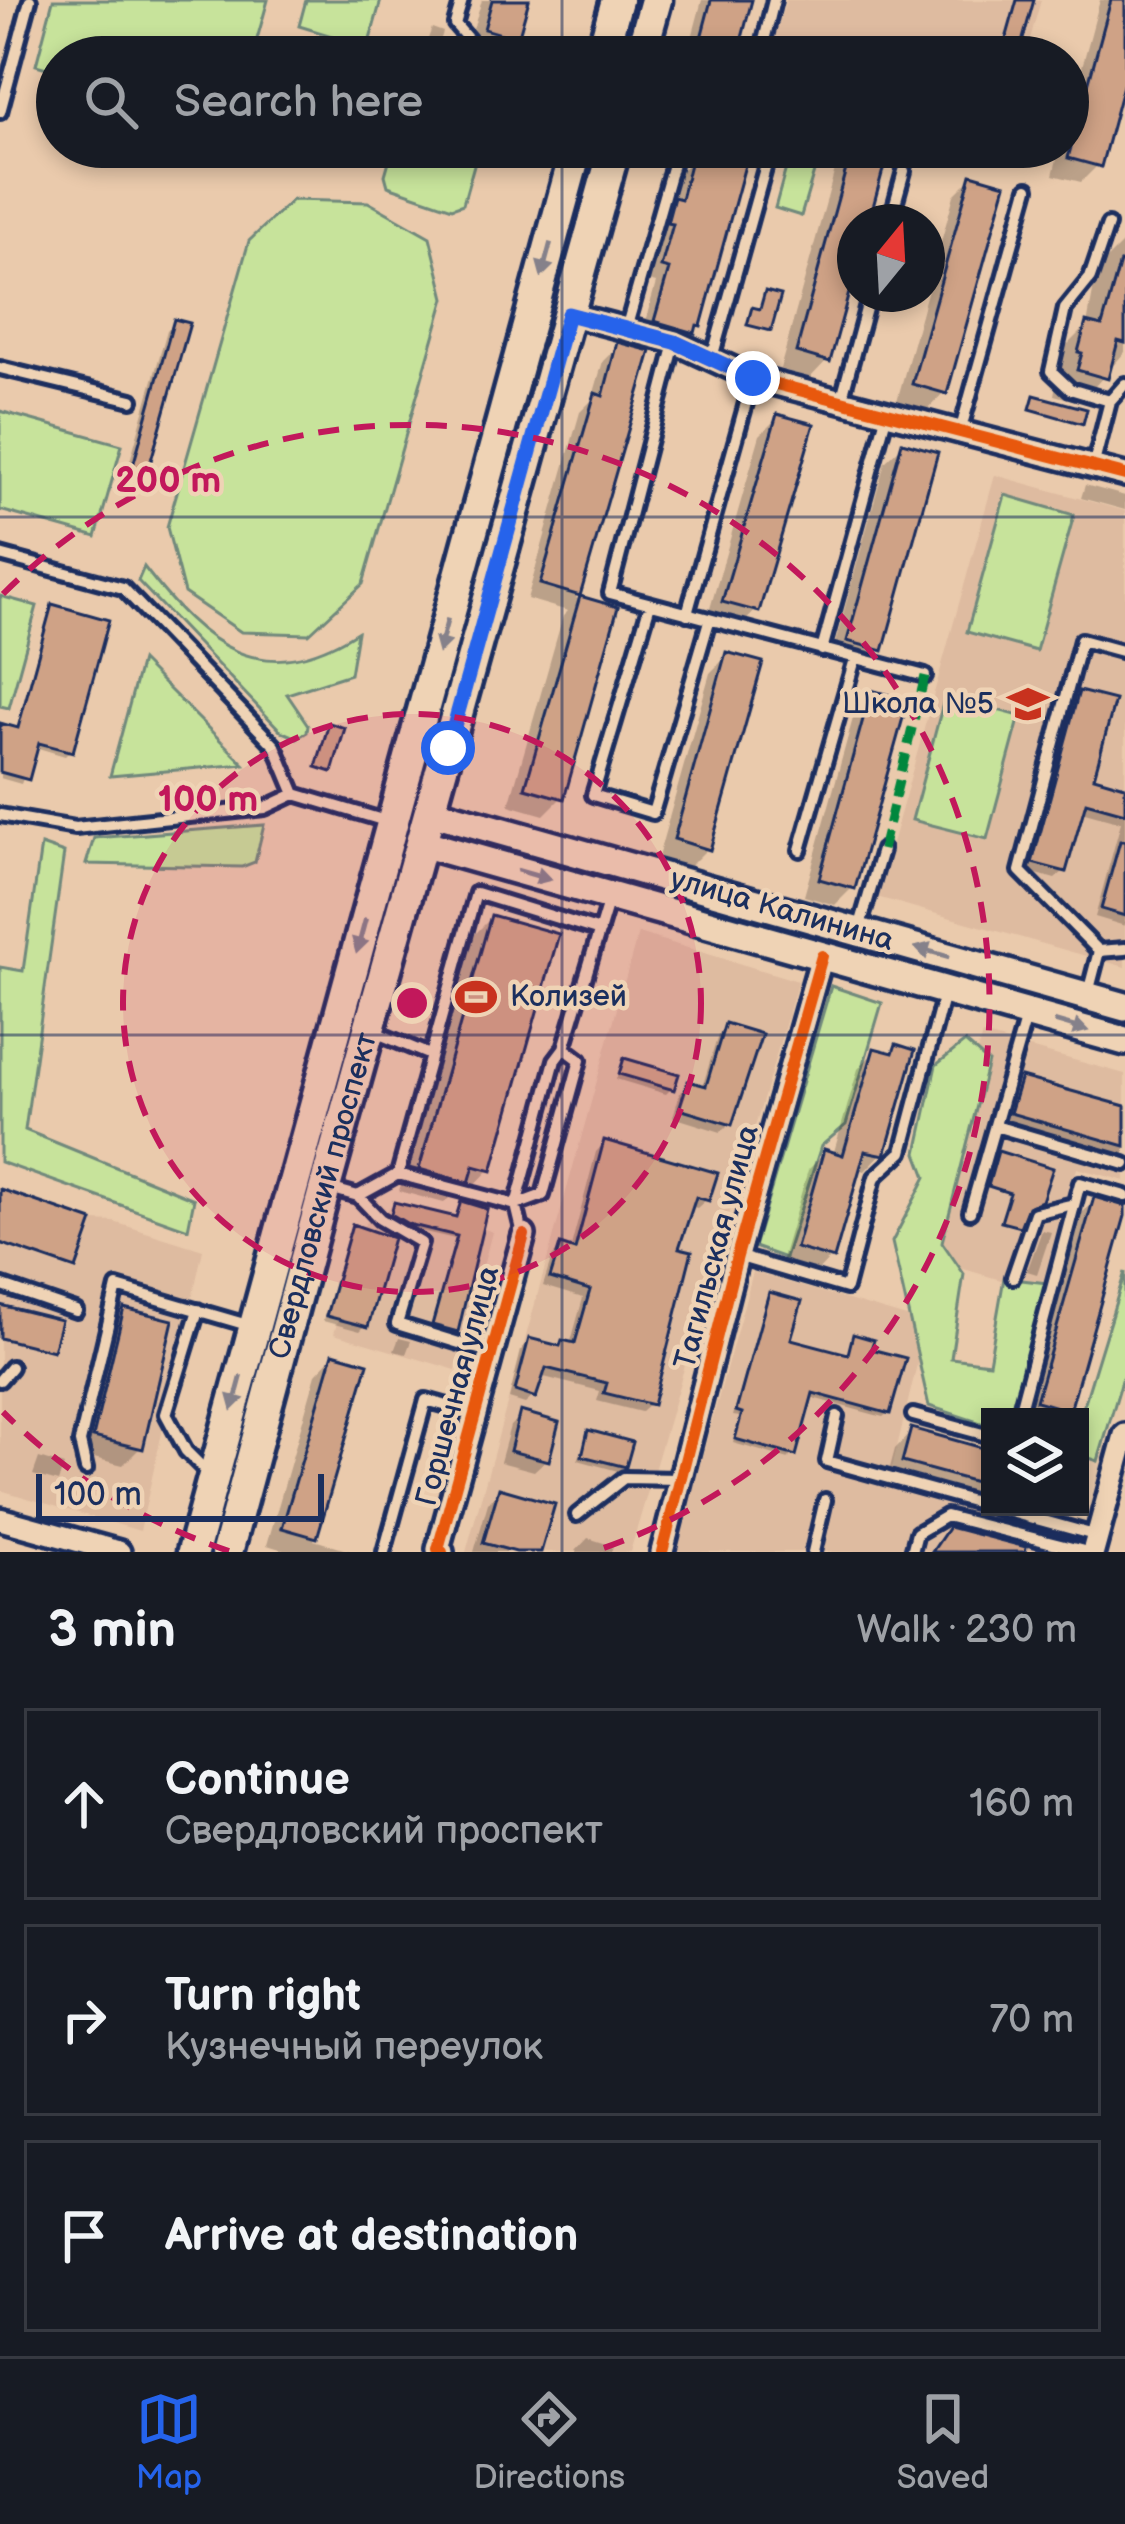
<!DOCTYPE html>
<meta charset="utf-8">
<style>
:root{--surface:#171b24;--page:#242831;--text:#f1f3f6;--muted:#9ea1a6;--line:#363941;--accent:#2563eb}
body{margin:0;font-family:"Balsamiq Sans",sans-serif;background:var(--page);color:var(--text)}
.controls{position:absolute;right:36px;bottom:36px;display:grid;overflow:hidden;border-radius:0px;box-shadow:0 6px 18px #0003}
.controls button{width:108px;height:108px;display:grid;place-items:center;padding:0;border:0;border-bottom:3px solid var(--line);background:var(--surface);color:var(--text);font:60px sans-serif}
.compass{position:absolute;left:837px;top:204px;width:108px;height:108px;border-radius:50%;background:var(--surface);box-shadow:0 6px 18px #0003;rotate:18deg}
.scale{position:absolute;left:36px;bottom:30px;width:288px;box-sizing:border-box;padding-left:12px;border:6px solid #1b2f5e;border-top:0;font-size:33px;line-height:42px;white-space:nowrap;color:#1b2f5e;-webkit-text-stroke:9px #efd3b5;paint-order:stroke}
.stop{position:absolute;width:36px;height:36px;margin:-27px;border:9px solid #2563eb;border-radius:50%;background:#fff}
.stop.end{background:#2563eb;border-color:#fff;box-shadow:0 3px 12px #0008}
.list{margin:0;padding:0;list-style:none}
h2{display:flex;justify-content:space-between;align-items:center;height:156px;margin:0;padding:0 48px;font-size:51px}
h2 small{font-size:39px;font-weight:400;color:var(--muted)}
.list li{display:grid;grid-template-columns:78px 1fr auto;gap:36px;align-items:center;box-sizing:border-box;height:192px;margin:0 24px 24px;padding:0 24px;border:3px solid var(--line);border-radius:0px}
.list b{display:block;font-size:45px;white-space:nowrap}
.list p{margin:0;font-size:39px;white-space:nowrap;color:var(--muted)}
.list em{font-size:39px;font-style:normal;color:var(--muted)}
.icon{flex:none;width:66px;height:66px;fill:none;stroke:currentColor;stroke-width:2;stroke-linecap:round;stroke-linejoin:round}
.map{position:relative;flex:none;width:1125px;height:1552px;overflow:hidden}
.search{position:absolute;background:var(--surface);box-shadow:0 6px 18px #0003;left:36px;right:36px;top:36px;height:132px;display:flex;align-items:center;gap:30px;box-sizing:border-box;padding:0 42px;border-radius:66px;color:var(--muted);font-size:45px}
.sheet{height:804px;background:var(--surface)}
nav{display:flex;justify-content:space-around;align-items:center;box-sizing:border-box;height:168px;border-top:3px solid var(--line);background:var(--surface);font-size:33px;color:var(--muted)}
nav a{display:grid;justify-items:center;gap:6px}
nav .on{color:var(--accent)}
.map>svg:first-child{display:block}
</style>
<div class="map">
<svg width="1125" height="1552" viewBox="0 0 1125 1552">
<rect width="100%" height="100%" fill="#eacaac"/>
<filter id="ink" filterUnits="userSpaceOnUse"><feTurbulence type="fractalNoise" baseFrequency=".00833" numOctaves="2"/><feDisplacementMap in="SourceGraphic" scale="24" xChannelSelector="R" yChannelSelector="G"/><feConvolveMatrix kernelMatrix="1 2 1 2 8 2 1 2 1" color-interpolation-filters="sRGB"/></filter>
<g filter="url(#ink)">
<path fill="#debba0" d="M 786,0 L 1041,0 L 1025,57 L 769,57 Z
M 995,475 L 1125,511 L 1125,967 L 877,897 Z
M 638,933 L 798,981 L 630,1552 L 466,1552 Z
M 982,1035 L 1125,1074 L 1125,1181 L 1077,1168 L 1041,1292 L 917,1255 Z
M 0,1189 L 93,1221 L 114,1222 L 203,1250 L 140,1531 L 0,1490 Z
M 394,1202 L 460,1218 L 492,1232 L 456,1370 L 334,1334 L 365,1223 L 380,1219 Z
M 753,1272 L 927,1323 L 890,1476 L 990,1500 L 990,1507 L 1018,1507 L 1074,1520 L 1065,1552 L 676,1552 Z"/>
<path fill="#c7e39b" stroke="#71897c" stroke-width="3" d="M 53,0 L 268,0 L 252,57 L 57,57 L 57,71 L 36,65 Z
M 306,0 L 381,0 L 368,47 L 299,26 Z
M 393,147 L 479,147 L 463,204 L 452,208 L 388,186 L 385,175 Z
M 789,157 L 816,165 L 801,216 L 775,208 Z
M 292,200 L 368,202 L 430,237 L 445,298 L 363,584 L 309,634 L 241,632 L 184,593 L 167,527 L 249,241 Z
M 0,411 L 122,445 L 96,537 L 0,510 Z
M 1005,495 L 1074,515 L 1036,651 L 967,632 Z
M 144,567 C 204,645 261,693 357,632 L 350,674 L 287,694 L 308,725 L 307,732 L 297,738 L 281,731 L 138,581 Z
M 0,596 L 37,606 L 9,708 L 0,706 Z
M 141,661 L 244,764 L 110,776 Z
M 945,696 L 1020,716 L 987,839 L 912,820 Z
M 264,825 L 255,862 L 242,867 L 86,864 L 94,838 Z
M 41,845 L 64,853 L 25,1130 L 194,1199 L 188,1229 L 0,1162 L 0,967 L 23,971 Z
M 831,986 L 882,1003 L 846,1125 L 821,1146 L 785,1258 L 754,1247 Z
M 965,1042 L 988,1062 L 942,1242 L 964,1274 L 951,1358 L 989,1363 L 1004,1278 L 1056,1284 L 1017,1386 L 1033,1410 L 1073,1417 L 990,1417 L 990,1426 L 929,1406 L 892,1242 L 926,1177 L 917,1153 L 936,1065 Z
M 1125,1272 L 1125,1370 L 1098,1461 L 1080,1455 L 1080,1418 Z"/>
<path fill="#0003" d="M 482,0 L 526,0 L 515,37 L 497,54 L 468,46 Z
M 702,0 L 749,0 L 733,57 L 687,57 Z
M 1100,0 L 1125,0 L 1125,66 L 1098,165 L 1081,182 L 1053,175 L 1060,147 L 1068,147 L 1068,119 Z
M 432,28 L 443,32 L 437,51 L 425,47 Z
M 693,147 L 747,147 L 698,325 L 677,346 L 641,336 L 656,283 L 648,281 L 660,239 L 654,237 L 660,215 L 670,206 L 678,174 L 688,164 Z
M 853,147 L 885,153 L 866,222 L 855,222 L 855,260 L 827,360 L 810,378 L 780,369 L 837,162 Z
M 972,177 L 944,392 L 927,410 L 897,401 L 954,195 Z
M 1125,235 L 1125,352 L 1081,402 L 1054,395 L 1062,350 L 1087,325 L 1097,269 L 1122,244 Z
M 175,322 L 139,490 L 131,499 L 120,496 L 167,330 Z
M 618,346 L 648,353 L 576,598 L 615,609 L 561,798 L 544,815 L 509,805 L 563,616 L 568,611 L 527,599 L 580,412 L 592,400 L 603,361 Z
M 778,417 L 756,610 L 739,628 L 707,619 L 760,435 Z
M 903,445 L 880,649 L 863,667 L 831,658 L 885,462 Z
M 1085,485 L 1125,496 L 1125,510 L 1081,498 Z
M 53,608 L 70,751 L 65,756 L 35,747 L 21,784 L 0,778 L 0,726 L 16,730 L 48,613 Z
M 727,656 L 708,848 L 690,866 L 658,857 L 710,673 Z
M 872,694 L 853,887 L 835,905 L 804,896 L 855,711 Z
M 1080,694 L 1090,779 L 1125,789 L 1125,926 L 1095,917 L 1121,822 L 1081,811 L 1064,871 L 1055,879 L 1026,871 L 1072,702 Z
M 491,918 L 490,1169 L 468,1192 L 458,1189 L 444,1203 L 399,1191 L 469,940 Z
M 726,1026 L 729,1124 L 721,1132 L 673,1117 L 680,1093 L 689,1084 L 702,1088 L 718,1035 Z
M 896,1048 L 882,1153 L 865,1171 L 856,1169 L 831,1257 L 814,1275 L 780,1265 L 808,1170 L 825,1153 L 833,1155 L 858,1069 L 875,1051 L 889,1055 Z
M 625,1061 L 671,1089 L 666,1094 L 616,1079 Z
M 1022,1080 L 1125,1110 L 1125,1160 L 1001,1125 L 1010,1092 Z
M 604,1143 L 706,1200 L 697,1208 L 690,1206 L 675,1250 L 650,1404 L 641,1412 L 597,1401 L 600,1391 L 540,1376 L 534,1396 L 525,1404 L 509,1399 L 521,1350 L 529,1341 L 557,1349 L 570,1345 L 583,1298 L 543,1286 L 552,1257 L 561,1248 L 570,1251 L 596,1152 Z
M 0,1192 L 73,1268 L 72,1269 L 0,1244 Z
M 1095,1200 L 1067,1409 L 1059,1417 L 1020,1417 L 1077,1218 Z
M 461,1204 L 455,1331 L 451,1335 L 430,1328 L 455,1239 L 403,1227 L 389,1218 L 395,1206 L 454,1220 Z
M 353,1227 L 365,1326 L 360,1331 L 323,1321 L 348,1232 Z
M 1042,1230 L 1051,1232 L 1037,1274 L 1027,1271 Z
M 770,1295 L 787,1341 L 845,1357 L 854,1338 L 868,1351 L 888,1413 L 883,1417 L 809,1397 L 789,1459 L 733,1443 L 740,1417 L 733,1416 L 766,1300 Z
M 124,1312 L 140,1448 L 123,1465 L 77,1454 L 107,1329 Z
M 399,1338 L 411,1341 L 406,1354 L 394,1351 Z
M 333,1356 L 364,1365 L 314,1540 L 350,1551 L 290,1552 L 267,1545 L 316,1374 Z
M 521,1415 L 546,1460 L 534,1471 L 500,1462 L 510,1426 Z
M 912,1431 L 990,1453 L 990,1507 L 1056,1507 L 1042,1521 L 887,1479 L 895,1449 Z
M 589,1433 L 623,1466 L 618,1471 L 578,1460 Z
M 39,1458 L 64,1466 L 58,1482 L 33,1475 Z
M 500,1491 L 538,1552 L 474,1552 L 488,1503 Z
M 588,1538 L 613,1546 L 611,1552 L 575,1552 Z"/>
<path fill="#cfa286" stroke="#1b2f5e" stroke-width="3" d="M 492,0 L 529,0 L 518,39 L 484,29 Z
M 711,0 L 752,0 L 737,57 L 696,57 Z
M 1017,0 L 1034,0 L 1018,57 L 1001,57 Z
M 1111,0 L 1125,0 L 1125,78 L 1101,167 L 1068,158 Z
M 702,147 L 750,147 L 701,326 L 697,325 L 695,333 L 654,321 L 669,269 L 661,267 L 673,224 L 667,223 L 674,197 L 681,199 L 692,156 L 699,158 Z
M 852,147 L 888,151 L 869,222 L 855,222 L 855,271 L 830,362 L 796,352 Z
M 971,174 L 1006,184 L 947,394 L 912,384 Z
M 1120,262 L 1125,263 L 1125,343 L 1118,341 L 1108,379 L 1077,370 L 1082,353 L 1078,352 L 1086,322 L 1102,326 Z
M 765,291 L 781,295 L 771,331 L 747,325 L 752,307 L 760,309 Z
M 174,319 L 190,323 L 142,492 L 127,487 Z
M 617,342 L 651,351 L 580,596 L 540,584 L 595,393 L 603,396 Z
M 1034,395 L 1087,409 L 1083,424 L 1030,409 Z
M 777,414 L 814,424 L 759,612 L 722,602 Z
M 902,442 L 938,452 L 883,651 L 847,641 Z
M 580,596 L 618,607 L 564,799 L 525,788 Z
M 52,604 L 109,620 L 73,752 L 39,743 L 29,780 L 0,772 L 0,723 L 18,728 Z
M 726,652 L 763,662 L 710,850 L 674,839 Z
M 871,690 L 908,700 L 855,889 L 819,879 Z
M 1079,691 L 1115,700 L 1094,777 L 1125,786 L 1125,813 L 1086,802 L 1066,872 L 1032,863 Z
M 329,723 L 345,728 L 332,772 L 316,767 Z
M 1120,841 L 1125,841 L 1125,916 L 1101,909 Z
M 491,915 L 559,934 L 492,1171 L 474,1166 L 469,1183 L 419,1169 Z
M 725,1023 L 762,1034 L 732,1125 L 679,1109 L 688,1081 L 706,1086 Z
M 896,1044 L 915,1050 L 885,1155 L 865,1151 L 834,1259 L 796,1248 L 824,1149 L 843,1155 L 874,1048 L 893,1053 Z
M 624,1058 L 679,1074 L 674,1090 L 619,1074 Z
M 1021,1077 L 1125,1106 L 1125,1146 L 1010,1113 Z
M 604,1140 L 718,1173 L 709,1201 L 696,1197 L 679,1248 L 692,1251 L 653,1405 L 604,1393 L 607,1383 L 546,1368 L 536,1398 L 515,1391 L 529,1338 L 560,1346 L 562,1340 L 575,1343 L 590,1290 L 550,1278 L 560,1245 L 575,1250 Z
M 998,1151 L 1053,1168 L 1042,1201 L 1028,1207 L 1020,1227 L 1001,1222 L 1010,1193 L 988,1186 Z
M 0,1189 L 93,1221 L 76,1269 L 0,1243 Z
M 1094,1197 L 1125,1206 L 1125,1216 L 1070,1411 L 1036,1401 Z
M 461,1201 L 487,1209 L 458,1332 L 432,1325 L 457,1236 L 408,1224 L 391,1214 L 394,1202 L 456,1217 Z
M 352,1224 L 393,1238 L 368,1327 L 326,1316 Z
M 769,1292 L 802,1301 L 791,1339 L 848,1354 L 853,1334 L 874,1340 L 871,1349 L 906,1358 L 890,1414 L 813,1393 L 796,1456 L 735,1439 L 742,1413 L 736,1411 Z
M 0,1305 L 61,1320 L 53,1351 L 0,1338 Z
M 124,1308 L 173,1320 L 143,1449 L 93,1437 Z
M 333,1353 L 368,1363 L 317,1538 L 282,1528 Z
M 520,1411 L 559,1422 L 549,1461 L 510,1451 Z
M 911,1428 L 990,1450 L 990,1486 L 902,1462 Z
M 588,1430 L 633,1442 L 626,1467 L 582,1456 Z
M 499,1488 L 555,1504 L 541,1552 L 516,1552 L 483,1543 Z
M 949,1527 L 1026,1547 L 1025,1552 L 932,1552 Z"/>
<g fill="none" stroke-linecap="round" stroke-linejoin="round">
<g stroke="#1b2f5e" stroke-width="20">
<path id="lane" d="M 462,0 L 455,24 L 473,45 L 516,57
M 760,57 L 774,0
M 0,112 L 30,0
M 890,222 L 904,171
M 1108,225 L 1090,278 L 1065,309 L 1051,371 L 1070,389 L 1110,401
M 626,329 L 673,164
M 675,343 L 610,593 L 925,676
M 712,358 L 771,147
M 0,368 L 132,400
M 841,401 L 870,294
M 960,432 L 1028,188
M 1093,467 L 1110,401 L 1125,384
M 0,555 L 123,588 L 275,746 L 295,794 L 265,808 L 75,828 L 0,815
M 650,604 L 593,795 L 653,813 L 709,621
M 687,614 L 753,378
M 822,650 L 887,413
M 295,794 L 389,822
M 800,850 L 855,659
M 859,929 L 882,850
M 1099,951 L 1020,871 L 1081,640 L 1125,652
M 1099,951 L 1125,949
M 1088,993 L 1099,951
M 372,1031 L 430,1055
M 995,1126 L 1125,1164
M 398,1174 L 476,893 L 600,931
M 326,1187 L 358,1196 L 398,1174 L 516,1205 L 555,1060 L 564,1048 L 609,899
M 358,1196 L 380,1219 L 421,1243 L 397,1324 L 492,1353
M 970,1212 L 1026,1017
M 523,1234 L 516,1205 L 543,1195 L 580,1060 L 564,1048
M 737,1256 L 846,1288 L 875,1177 L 902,1152 L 944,994
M 1013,1277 L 1035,1213 L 1074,1204
M 0,1285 L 76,1311
M 198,1310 L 166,1414 L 186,1451 L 208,1473
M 0,1380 L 11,1367
M 913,1415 L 990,1436
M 837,1416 L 827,1461 L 990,1506
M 1018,1417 L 1080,1183 L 1125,1196
M 86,1469 L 80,1442 L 117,1287 L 251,1326
M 993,1507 L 1098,1536
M 577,1515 L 624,1478 L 679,1479
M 384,1552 L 426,1400 L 476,1414
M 813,1552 L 825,1500
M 912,1552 L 917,1533 L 946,1516 L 1088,1552"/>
</g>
<g stroke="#1b2f5e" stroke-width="30">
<path id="street" d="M 568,314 L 675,342 L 753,378 L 1125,475
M 0,1519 L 119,1552
M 442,1552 L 438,1549 L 524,1235
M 662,1552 L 737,1256 L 822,956
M 1093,1552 L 1125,1435"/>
</g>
<g stroke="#1b2f5e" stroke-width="36">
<path id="secondary" d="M 430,811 L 1125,1007
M 421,843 L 1125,1041"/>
</g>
<g stroke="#1b2f5e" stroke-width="39">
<g id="primary">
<path d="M 601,57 L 617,0"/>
<path d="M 640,57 L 656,0"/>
<path d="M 193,1552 L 577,147"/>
<path id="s1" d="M 227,1552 L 325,1187 L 615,147"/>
</g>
</g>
<use href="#lane" stroke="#efd3b5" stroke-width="10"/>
<use href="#street" stroke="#efd3b5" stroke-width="21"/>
<use href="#secondary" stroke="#efd3b5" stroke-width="27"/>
<use href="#primary" stroke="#efd3b5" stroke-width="30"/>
<path stroke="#00873e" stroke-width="9" stroke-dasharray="18 9" stroke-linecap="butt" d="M 882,850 L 925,676"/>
<g stroke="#efd3b5" stroke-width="20">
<path id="cycleway" d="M 568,314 L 675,342 L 753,378 L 1125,475
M 442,1552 L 438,1549 L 524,1235
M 662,1552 L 737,1256 L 822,956"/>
</g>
<use href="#cycleway" stroke="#e8590c" stroke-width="12"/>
</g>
<defs><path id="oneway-solid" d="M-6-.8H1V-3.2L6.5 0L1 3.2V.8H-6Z" transform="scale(3)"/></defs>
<g fill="#85818a">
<use href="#oneway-solid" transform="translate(546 260) rotate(105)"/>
<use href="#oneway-solid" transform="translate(443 636) rotate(105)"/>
<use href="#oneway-solid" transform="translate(534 875) rotate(16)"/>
<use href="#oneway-solid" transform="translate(361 936) rotate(105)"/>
<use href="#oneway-solid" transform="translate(932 952) rotate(-164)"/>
<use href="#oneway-solid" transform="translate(1071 1026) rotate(16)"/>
<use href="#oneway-solid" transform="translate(237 1393) rotate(105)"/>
</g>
</g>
<g fill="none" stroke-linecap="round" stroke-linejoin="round" filter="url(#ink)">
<path stroke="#2563eb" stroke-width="15" d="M 448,748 L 568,314 L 675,342 L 753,378"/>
</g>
<path fill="none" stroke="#1b2f5e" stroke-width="3" stroke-opacity="0.55" d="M 562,0 L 562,57M 562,147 L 562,1552M 0,517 L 1125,517M 0,1035 L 1125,1035"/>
<circle cx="412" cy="1003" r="289" fill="#c2185b" fill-opacity=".12"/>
<g fill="none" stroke="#c2185b" stroke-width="6" stroke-dasharray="21 15">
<circle cx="412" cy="1003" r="289"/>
<path d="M229 1551A578 578 0 0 1 3 1412M3 594A578 578 0 1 1 595 1551"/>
</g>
<defs>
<g id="school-bare" transform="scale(3.24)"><path d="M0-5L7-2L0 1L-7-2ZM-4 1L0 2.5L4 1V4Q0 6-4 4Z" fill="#c8321e" stroke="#efd3b5" stroke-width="2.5" paint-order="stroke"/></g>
<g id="stadium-bare" transform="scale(3.24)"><path d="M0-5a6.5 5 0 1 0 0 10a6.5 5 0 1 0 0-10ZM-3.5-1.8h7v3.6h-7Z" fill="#c8321e" stroke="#efd3b5" stroke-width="2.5" paint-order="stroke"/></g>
</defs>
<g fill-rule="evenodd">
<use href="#school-bare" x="1028" y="704"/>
<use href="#stadium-bare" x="476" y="997"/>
</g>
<g text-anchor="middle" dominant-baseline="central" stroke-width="9" stroke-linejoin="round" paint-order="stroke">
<g font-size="30" fill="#1b2f5e" stroke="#efd3b5" text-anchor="end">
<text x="994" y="704">Школа №5</text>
<text x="510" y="997" text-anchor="start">Колизей</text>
</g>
<g font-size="30" fill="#1b2f5e" stroke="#efd3b5">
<text transform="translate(782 910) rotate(16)">улица Калинина</text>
<text stroke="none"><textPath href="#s1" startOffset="369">Свердловский проспект</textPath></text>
<text transform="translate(717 1247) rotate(-75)">Тагильская улица</text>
<text transform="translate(458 1386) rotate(-75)">Горшечная улица</text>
</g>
</g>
<circle cx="412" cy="1003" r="18" fill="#c2185b" stroke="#efd3b5" stroke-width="6"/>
<g font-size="36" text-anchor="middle" font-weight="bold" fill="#c2185b" stroke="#efd3b5" stroke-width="9" stroke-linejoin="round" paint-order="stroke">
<text x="168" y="492">200 m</text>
<text x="208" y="811">100 m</text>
</g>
</svg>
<div class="controls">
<button><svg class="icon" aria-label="layers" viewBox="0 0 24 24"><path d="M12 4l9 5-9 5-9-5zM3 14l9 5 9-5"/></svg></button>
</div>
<svg class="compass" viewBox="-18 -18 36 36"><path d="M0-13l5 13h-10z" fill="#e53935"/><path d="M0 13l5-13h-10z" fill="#9ea1a6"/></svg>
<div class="scale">100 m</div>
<div class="stop" style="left:448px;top:748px"></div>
<div class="stop end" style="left:753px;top:378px"></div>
<div class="search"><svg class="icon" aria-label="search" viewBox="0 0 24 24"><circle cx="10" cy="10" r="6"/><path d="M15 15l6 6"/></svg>Search here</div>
</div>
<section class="sheet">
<h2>3 min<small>Walk · 230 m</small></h2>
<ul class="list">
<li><svg class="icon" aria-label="ahead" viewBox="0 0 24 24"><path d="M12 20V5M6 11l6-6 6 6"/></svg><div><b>Continue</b><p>Свердловский проспект</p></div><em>160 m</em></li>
<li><svg class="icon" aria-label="right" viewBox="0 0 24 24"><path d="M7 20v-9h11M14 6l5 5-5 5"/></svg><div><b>Turn right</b><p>Кузнечный переулок</p></div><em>70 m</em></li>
<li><svg class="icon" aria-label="arrive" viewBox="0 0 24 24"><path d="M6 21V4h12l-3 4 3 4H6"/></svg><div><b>Arrive at destination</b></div></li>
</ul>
</section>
<nav>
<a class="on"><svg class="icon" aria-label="map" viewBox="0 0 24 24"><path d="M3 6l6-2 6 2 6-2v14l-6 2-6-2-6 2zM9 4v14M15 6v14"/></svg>Map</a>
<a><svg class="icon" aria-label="directions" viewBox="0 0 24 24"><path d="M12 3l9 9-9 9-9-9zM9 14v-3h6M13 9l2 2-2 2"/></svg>Directions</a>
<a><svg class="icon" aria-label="saved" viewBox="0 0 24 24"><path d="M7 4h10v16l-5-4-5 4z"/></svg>Saved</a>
</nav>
